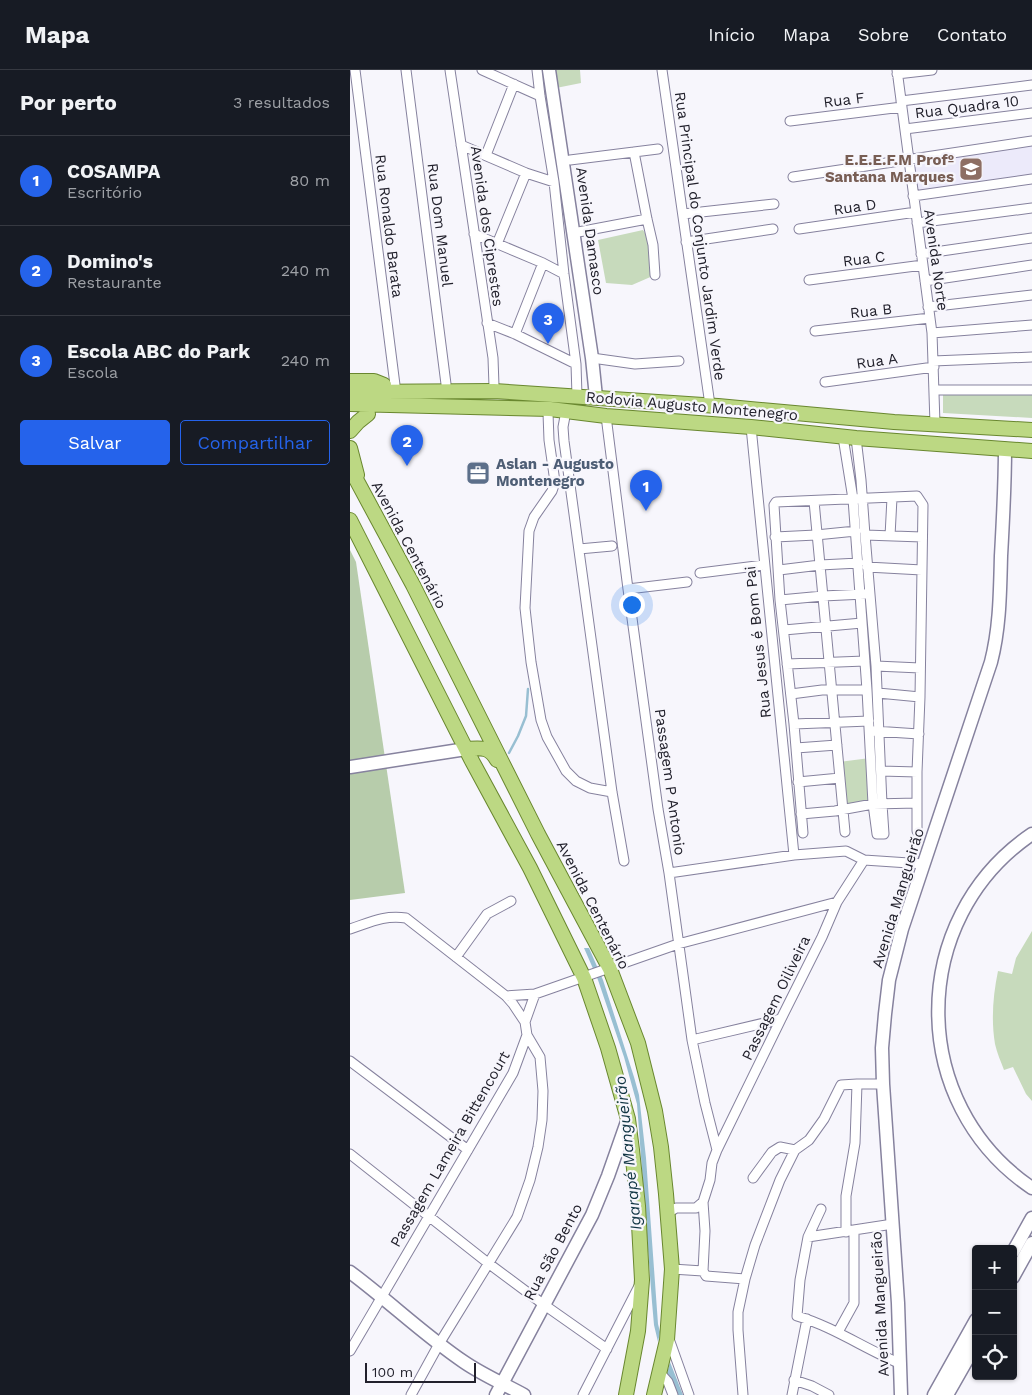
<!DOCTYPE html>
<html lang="pt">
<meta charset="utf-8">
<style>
:root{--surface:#171b24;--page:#20242c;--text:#f1f3f6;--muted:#9ea1a6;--line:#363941;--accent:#2563eb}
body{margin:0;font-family:"Work Sans",sans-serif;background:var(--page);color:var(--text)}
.controls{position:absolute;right:15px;bottom:15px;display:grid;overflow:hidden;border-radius:5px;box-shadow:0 1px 4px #0004}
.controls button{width:45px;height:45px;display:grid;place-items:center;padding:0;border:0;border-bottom:1px solid var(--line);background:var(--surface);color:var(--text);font:25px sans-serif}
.scale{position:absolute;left:15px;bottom:12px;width:111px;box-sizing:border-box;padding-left:5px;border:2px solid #22212c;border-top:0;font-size:14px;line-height:18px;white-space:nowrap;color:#22212c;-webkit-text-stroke:4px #f7f6fc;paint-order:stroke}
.you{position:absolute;left:281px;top:534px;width:18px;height:18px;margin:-12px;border:4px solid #fff;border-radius:50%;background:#1a73e8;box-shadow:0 0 0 8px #1a73e833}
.badge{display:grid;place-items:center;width:32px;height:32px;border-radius:50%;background:var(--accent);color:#fff;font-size:16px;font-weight:700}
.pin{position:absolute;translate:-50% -41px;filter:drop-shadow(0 1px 2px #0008)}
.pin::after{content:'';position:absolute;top:26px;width:18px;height:15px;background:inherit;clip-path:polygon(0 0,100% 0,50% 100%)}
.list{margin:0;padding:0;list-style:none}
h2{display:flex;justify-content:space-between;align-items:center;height:65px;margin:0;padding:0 20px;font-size:21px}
h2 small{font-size:16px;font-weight:400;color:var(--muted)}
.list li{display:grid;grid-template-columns:32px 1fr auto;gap:15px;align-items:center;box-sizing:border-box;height:90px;padding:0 20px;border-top:1px solid var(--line)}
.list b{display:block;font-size:19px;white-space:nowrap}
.list p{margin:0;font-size:16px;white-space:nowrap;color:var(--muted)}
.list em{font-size:16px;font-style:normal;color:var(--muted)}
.actions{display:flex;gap:10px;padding:15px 20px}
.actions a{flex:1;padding:11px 0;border:1px solid var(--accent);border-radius:5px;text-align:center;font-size:18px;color:var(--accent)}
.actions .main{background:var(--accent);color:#fff}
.icon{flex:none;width:28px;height:28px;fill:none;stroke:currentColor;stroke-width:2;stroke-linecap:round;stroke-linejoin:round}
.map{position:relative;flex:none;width:682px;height:1325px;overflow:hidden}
header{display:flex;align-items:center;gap:30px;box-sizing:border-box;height:70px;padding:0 25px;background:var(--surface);border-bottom:1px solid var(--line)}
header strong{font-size:24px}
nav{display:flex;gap:28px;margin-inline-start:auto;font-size:18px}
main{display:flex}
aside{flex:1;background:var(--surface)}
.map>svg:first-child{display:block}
</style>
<header>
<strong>Mapa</strong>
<nav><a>Início</a><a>Mapa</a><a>Sobre</a><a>Contato</a></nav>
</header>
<main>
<aside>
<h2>Por perto<small>3 resultados</small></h2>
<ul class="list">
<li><span class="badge">1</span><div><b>COSAMPA</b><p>Escritório</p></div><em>80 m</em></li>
<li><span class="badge">2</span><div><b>Domino's</b><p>Restaurante</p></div><em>240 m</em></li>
<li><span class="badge">3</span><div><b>Escola ABC do Park</b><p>Escola</p></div><em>240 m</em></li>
</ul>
<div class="actions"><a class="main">Salvar</a><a>Compartilhar</a></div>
</aside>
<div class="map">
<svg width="682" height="1325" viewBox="0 0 682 1325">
<rect width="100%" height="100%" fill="#f7f6fc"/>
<path fill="#eceafa" d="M 682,73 L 682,107 L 565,124 L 559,91 Z"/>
<path fill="#c7dabc" d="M 203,0 L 230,0 L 231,13 L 201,19 Z
M 293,160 L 303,175 L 305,205 L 282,215 L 256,213 L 248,170 Z
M 682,322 L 682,348 L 593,343 L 593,323 Z
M 520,688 L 523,734 L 493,739 L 489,692 Z
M 682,861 L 682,1031 L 676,1024 L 663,997 L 654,1000 C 651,992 647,983 645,974 C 641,950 643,925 648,901 L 662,904 L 666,888 Z"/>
<path fill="#b7ccab" d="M 0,480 L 6,492 L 55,823 L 0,830 Z"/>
<path fill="#98bfd2" d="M 234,878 L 239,878 L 253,910 L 284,1007 L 289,1025 L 296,1088 L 308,1254 L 310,1262 L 308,1272 L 304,1255 L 302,1232 L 287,1034 L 274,987 L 248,910 Z
M 320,1292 L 333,1325 L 326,1325 L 317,1303 Z"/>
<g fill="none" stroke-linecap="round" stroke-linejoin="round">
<path stroke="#98bfd2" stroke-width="2.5" d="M 159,683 L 168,666 L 176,646 L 178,619"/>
<g stroke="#86829e" stroke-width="11">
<path id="street" d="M 5,0 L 45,315
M 56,0 L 96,314
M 100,0 L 143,288 L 144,316
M 132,0 L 190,26
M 187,0 L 190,26 L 204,112 L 214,204 L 226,294 L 227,326
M 312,0 L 360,335
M 547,0 L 582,263 L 585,354
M 547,4 L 582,0
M 551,31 L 682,15
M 440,51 L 552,37
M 555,59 L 682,43
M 111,75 L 176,103 L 204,112
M 284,82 L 297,149 L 303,175 L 305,205
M 136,85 L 164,14
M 220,90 L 308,79
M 443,107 L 682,71
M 563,126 L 682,109
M 333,144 L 424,134
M 567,153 L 682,138
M 449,159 L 566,142
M 223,163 L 297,149
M 124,164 L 193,193 L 214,204
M 336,172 L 423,159
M 147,174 L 176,103
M 571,184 L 682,168
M 459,210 L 573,195
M 575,211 L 682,195
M 578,237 L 682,225
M 137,253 L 165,264 L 226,294
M 465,261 L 580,248
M 582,263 L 682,255
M 165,264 L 193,193
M 242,288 L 285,294 L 329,291
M 583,291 L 682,287
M 475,312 L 584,297
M 585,320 L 682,320
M 216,341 L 213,357 L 214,371 L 262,722 L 274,791
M 198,343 L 199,370 L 205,412 L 202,421 L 184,447 L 179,461 L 175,538 L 181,592 L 191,650 L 197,667 L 216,701 L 226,711 L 240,718 L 262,722
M 256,346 L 278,519 L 308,739 L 319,803 L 342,970 L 355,1033 L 367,1080
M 401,357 L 444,785
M 493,367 L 503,429 L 517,620 L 523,734 L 527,764 L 534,764 L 532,734 L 526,596 L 515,465 L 511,410 L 506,368
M 464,431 L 495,762
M 515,465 L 572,467
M 540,466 L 542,428
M 425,467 L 466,465 L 506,461
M 229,479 L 262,476
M 517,497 L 572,500
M 429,500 L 470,495 L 509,493
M 350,503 L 414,495
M 278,519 L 337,512
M 430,530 L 473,526 L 515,524
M 434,560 L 512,553
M 437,594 L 515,591
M 526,596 L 570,598
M 528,623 L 570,627
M 441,624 L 472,620 L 517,620
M 444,654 L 519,651
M 524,661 L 569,664
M 446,678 L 487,675
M 531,701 L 567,702
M 448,712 L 490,708
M 451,744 L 485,741 L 523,734 L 567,733
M 453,763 L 444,654 L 430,530 L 424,435 L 426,432 L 567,426 L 573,435 L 570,627 L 567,702 L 567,761
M 319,803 L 444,785 L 496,781 L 514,790 L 574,794
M 0,859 C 21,852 34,845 56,848 L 156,926 L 163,934 L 175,952
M 106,887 L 137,844 L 161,831
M 156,926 L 185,924 L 328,874 L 487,832
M 342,970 L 431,949
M 0,991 L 118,1080
M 0,1084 L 138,1193 L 193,1234 L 257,1279
M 403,1108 L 422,1082 L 430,1077 L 445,1080
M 471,1139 L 458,1167 L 450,1210 L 447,1246 C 484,1257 515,1279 551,1294
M 318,1143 L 326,1138 L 346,1138 L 353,1132 L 360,1110 L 362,1093 L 367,1080 L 431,949 L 472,867 L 487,832 L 514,790
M 496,1162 L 496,1126 L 505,1073 L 507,1014
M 458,1167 L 543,1154
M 322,1199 L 353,1201 L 356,1206 L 395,1209
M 353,1201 L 355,1161 L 353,1132
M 488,1262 L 504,1233 L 504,1161
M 318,1266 L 339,1325
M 0,1281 L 163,1003 L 177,965 L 175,952 L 185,924
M 310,1303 L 318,1312 L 323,1325
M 444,1310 L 462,1316 L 479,1325
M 61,1325 L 89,1274 L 167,1147 L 180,1110 L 188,1077 L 192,1050 L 193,1021 L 190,987 L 177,965
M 233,1325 L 289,1216
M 393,1325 L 388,1260 L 388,1242 L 395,1209 L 405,1175 L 430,1110 L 445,1080 L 459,1070 L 474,1049 L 491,1015 L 507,1014 L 533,1014
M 442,1325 L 457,1249"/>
</g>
<g stroke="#86829e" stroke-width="15">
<path id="secondary" d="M 199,0 L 242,288 L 246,327
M 0,697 L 116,679
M 682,764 C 557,849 557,1034 682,1118
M 663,1182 L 682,1148
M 0,1202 C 39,1231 74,1265 114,1292 C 133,1305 154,1314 174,1325
M 663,1207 L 682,1173
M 146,1325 L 242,1145 L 258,1106 L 278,1049
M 551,1325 L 548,1233 L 533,1014 L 532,978 L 535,944 L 539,910 L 552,859 L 641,592 C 650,557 650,522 651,486 C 653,450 655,415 655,379
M 584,1325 L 626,1250
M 597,1325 L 626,1274"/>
</g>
<g stroke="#69872f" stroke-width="16">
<path id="primary" d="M 0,311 L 24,311 L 34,315
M 0,322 L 144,321 L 368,336 L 544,352 L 682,360
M 0,334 L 200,339 L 256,346 L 401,357 L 506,368 L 682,381
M 0,361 L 8,352 L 18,344
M 0,378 L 7,405
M 0,398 L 63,515 L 188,764 L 260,899 L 288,973 L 305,1041 L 311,1077 L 316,1124 L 322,1199 L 317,1270 L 304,1325
M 0,450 L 122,691 L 180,798 L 234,908 L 258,978 L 278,1049 L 282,1080 L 288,1136 L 292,1210 L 288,1261 L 276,1325
M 116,679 C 131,678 139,676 147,690"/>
</g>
<use href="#street" stroke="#fff" stroke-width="9"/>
<use href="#secondary" stroke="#fff" stroke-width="12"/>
<use href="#primary" stroke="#bcd883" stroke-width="14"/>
</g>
<defs>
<g id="school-square" transform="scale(1.25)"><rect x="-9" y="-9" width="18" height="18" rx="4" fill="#8d6e63" stroke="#f7f6fc"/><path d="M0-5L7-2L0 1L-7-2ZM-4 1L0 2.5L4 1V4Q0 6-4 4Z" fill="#fff"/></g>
<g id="office-square" transform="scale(1.25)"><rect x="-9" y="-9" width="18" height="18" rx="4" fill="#5c6f8a" stroke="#f7f6fc"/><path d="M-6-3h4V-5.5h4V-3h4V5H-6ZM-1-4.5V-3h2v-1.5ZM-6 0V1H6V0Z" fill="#fff"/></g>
</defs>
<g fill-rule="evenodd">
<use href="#school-square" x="621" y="99"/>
<use href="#office-square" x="128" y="403"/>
</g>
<g text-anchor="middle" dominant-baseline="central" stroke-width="4.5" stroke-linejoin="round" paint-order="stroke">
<g font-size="15" fill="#22212c" stroke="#f7f6fc">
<text transform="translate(494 30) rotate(-7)">Rua F</text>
<text transform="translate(617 37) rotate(-7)">Rua Quadra 10</text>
<text transform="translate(505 137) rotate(-8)">Rua D</text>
<text transform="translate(90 155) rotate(83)">Rua Dom Manuel</text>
<text transform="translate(39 156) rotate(83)">Rua Ronaldo Barata</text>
<text transform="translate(137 156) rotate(82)">Avenida dos Ciprestes</text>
<text transform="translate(240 161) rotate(82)">Avenida Damasco</text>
<text transform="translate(350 166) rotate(82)">Rua Principal do Conjunto Jardim Verde</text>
<text transform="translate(514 189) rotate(-7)">Rua C</text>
<text transform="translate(586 190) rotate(82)">Avenida Norte</text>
<text transform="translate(521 241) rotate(-6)">Rua B</text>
<text transform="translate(527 291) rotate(-8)">Rua A</text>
<text transform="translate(342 336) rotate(5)">Rodovia Augusto Montenegro</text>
<text transform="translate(59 475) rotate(62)">Avenida Centenário</text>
<text transform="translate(408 572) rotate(-96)">Rua Jesus é Bom Pai</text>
<text transform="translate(320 712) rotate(82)">Passagem P Antonio</text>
<text transform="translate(548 828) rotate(-73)">Avenida Mangueirão</text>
<text transform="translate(243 835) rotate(63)">Avenida Centenário</text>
<text transform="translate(426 928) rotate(-64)">Passagem Oiliveira</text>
<text transform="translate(100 1079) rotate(-60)">Passagem Lameira Bittencourt</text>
<text transform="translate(203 1182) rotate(-62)">Rua São Bento</text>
<text transform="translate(530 1234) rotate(-93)">Avenida Mangueirão</text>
</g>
<g font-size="15" font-weight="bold" fill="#785e54" stroke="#f7f6fc" text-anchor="end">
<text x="604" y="90">E.E.E.F.M Profº<tspan x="604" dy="17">Santana Marques</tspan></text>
</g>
<g font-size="15" font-weight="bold" fill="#4e5e75" stroke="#f7f6fc" text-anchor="start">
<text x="146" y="394">Aslan - Augusto<tspan x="146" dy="17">Montenegro</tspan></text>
</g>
<g font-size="16" font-style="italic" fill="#113543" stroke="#f7f6fc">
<text transform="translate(278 1083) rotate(-96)">Igarapé Mangueirão</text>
</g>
</g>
</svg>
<div class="controls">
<button>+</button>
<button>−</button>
<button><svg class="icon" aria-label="locate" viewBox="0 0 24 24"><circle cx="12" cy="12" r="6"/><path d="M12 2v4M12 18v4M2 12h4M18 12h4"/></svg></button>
</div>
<div class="scale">100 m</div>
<div class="you"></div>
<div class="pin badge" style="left:296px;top:441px">1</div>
<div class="pin badge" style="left:57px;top:396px">2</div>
<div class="pin badge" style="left:198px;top:274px">3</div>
</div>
</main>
